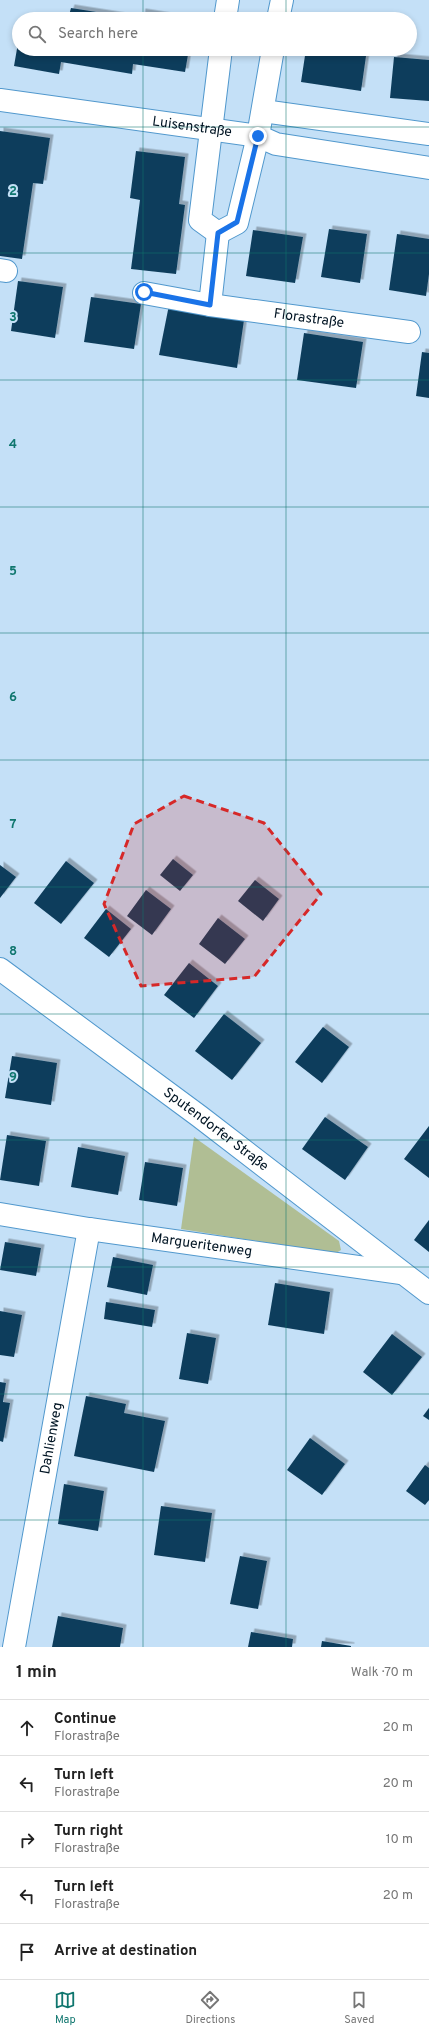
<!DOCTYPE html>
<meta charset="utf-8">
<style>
:root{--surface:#fff;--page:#f2f2f2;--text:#222;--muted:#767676;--line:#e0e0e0;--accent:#0f766e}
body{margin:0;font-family:Overpass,sans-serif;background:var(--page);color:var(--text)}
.stop{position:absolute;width:12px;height:12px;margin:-9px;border:3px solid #1a73e8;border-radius:50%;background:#fff}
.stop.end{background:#1a73e8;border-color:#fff;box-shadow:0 1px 4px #0008}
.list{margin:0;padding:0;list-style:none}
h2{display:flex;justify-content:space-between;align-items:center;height:52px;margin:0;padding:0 16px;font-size:17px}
h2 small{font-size:13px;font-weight:400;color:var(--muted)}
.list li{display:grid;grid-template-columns:26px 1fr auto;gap:12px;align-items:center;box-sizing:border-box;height:56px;padding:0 16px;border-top:1px solid var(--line)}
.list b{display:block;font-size:15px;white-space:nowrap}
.list p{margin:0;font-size:13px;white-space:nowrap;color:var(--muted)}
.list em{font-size:13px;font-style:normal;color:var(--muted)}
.icon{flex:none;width:22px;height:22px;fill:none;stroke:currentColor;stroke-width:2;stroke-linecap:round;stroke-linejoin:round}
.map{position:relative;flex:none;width:429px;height:1647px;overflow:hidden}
.search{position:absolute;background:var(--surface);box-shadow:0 2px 6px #0003;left:12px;right:12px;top:12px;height:44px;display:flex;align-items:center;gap:10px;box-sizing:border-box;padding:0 14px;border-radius:22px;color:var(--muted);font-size:15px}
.sheet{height:332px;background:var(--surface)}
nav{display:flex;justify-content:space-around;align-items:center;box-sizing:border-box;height:56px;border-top:1px solid var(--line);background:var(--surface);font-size:11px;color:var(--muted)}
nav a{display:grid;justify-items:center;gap:2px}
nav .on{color:var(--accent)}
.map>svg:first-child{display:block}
</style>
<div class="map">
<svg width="429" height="1647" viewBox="0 0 429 1647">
<defs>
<filter id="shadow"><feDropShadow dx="3.5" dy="-3.5" stdDeviation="0" flood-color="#0004"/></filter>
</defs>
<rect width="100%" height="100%" fill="#c4e0f7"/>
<path fill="#b0be94" d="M 194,1137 L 339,1241 L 341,1250 L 336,1253 L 332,1253 L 181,1229 Z"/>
<path fill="#103e5c" filter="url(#shadow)" d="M 71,8 L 134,18 L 133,19 L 68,19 Z
M 142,12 L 179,18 L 179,19 L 141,19 Z
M 18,43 L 19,49 L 189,49 L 185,72 L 133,64 L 132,74 L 61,62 L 59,74 L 14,66 Z
M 306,49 L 367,49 L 361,91 L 301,82 Z
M 394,57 L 429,60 L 429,101 L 390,98 Z
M 0,131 L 50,138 L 43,184 L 33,183 L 22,259 L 0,256 Z
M 136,151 L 185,157 L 179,204 L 185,205 L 176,274 L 131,269 L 140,200 L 130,198 Z
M 329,229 L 367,234 L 360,283 L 321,277 Z
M 253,230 L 303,237 L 295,283 L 246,276 Z
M 397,234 L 429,239 L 429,274 L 426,296 L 389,290 Z
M 18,281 L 63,287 L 55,338 L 11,331 Z
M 91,297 L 141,304 L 134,349 L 84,342 Z
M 169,305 L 244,320 L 237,368 L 159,355 Z
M 304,333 L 363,342 L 356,388 L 297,380 Z
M 422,352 L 429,353 L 429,398 L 416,396 Z
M 173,859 L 193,875 L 180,891 L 160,875 Z
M 66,861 L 94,883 L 61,924 L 34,903 Z
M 0,865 L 16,877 L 0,898 Z
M 255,880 L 279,899 L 263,921 L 238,901 Z
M 146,890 L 171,909 L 152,935 L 127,916 Z
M 106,909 L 131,929 L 109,957 L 84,938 Z
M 218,918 L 245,939 L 225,964 L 199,944 Z
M 189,963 L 218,986 L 194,1018 L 164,995 Z
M 224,1014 L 261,1043 L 232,1080 L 195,1051 Z
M 323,1027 L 349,1047 L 322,1083 L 295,1062 Z
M 12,1056 L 57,1063 L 51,1105 L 5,1098 Z
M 325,1117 L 368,1147 L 345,1180 L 302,1149 Z
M 429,1126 L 429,1178 L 404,1159 Z
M 7,1135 L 46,1141 L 39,1186 L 0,1180 Z
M 78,1147 L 125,1156 L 118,1195 L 71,1187 Z
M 145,1162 L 183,1168 L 177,1206 L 139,1200 Z
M 429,1220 L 429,1252 L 414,1240 Z
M 5,1242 L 41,1248 L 36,1276 L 0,1270 Z
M 113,1257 L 153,1265 L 147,1295 L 107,1287 Z
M 275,1283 L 330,1292 L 324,1334 L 268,1325 Z
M 106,1302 L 155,1310 L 152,1327 L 104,1319 Z
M 0,1311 L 22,1315 L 14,1357 L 0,1355 Z
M 187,1333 L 216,1338 L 208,1384 L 179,1379 Z
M 392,1334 L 422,1357 L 392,1395 L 363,1372 Z
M 0,1382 L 6,1383 L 3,1402 L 10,1403 L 3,1442 L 0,1441 Z
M 86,1396 L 126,1404 L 124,1413 L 165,1421 L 154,1472 L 74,1456 Z
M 429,1408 L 429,1420 L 423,1416 Z
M 310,1438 L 345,1464 L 322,1495 L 287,1470 Z
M 425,1465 L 429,1468 L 429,1500 L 425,1505 L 406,1491 Z
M 64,1484 L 104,1491 L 98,1531 L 58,1524 Z
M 161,1506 L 212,1513 L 205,1562 L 154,1555 Z
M 240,1556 L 267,1561 L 258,1609 L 230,1604 Z
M 58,1616 L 123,1628 L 120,1647 L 52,1647 Z
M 251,1632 L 293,1639 L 292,1647 L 248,1647 Z
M 322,1641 L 351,1646 L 351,1647 L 321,1647 Z"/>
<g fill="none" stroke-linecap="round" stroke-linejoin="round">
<g stroke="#5198cd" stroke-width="24">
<g id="minor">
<path d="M 225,19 L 228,0"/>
<path d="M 278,19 L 282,0"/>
<path d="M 221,49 L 200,220 L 218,233 L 237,223 L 258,136 L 273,49"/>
<path id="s1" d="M 0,100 L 258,136 L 276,144 L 429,168"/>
<path d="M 263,111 L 429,134"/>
<path d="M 0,270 L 6,271"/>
<path id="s2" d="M 144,293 L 210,305 L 409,332"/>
<path d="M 210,305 L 218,233"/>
<path id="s3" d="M 0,969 L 199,1116 L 429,1293"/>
<path id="s4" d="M 0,1214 L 89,1229 L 401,1273"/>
<path id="s5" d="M 14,1647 L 89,1229"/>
</g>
</g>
<use href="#minor" stroke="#fff" stroke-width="22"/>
</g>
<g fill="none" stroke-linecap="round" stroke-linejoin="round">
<path stroke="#1a73e8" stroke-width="5" d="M 144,292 L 210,305 L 218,233 L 237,222 L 258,136"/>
</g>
<path fill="#d62828" fill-opacity="0.2" stroke="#d62828" stroke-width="3" stroke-dasharray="8 5" stroke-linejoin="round" d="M 184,796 L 264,823 L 321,894 L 254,977 L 141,986 L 104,904 L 134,824 Z"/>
<path fill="none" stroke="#0f766e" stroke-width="1" stroke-opacity="0.55" d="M 143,0 L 143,19M 286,0 L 286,19M 143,49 L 143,1647M 286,49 L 286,1647M 0,127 L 429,127M 0,253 L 429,253M 0,380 L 429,380M 0,507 L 429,507M 0,633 L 429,633M 0,760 L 429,760M 0,887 L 429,887M 0,1014 L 429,1014M 0,1140 L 429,1140M 0,1267 L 429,1267M 0,1394 L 429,1394M 0,1520 L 429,1520"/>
<g text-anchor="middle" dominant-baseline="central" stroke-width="4" stroke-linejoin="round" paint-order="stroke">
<g font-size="14" fill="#001423" stroke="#c4e0f7">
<text stroke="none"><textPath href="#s1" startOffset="194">Luisenstraße</textPath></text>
<text stroke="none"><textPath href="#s2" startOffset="167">Florastraße</textPath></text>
<text stroke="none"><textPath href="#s3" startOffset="269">Sputendorfer Straße</textPath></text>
<text stroke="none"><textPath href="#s4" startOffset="204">Margueritenweg</textPath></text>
<text stroke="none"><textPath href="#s5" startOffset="212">Dahlienweg</textPath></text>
</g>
</g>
<g font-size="13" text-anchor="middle" font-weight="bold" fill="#0f766e" stroke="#c4e0f7" stroke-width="4" stroke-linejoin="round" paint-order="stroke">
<text x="13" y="195">2</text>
<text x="13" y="321">3</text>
<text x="13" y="448">4</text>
<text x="13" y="575">5</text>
<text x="13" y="701">6</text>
<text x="13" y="828">7</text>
<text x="13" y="955">8</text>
<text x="13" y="1081">9</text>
</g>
</svg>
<div class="stop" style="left:144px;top:292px"></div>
<div class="stop end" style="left:258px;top:136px"></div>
<div class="search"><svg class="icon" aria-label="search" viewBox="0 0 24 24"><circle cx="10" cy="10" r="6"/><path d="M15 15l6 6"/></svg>Search here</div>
</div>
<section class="sheet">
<h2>1 min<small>Walk · 70 m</small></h2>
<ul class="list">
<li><svg class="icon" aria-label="ahead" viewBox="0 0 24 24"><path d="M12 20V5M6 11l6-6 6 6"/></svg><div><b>Continue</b><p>Florastraße</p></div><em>20 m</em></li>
<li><svg class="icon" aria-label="left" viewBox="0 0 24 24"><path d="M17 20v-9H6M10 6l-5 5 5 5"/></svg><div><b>Turn left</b><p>Florastraße</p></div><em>20 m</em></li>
<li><svg class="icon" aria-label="right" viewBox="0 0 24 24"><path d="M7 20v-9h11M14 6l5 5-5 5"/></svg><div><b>Turn right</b><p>Florastraße</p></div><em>10 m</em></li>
<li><svg class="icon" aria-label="left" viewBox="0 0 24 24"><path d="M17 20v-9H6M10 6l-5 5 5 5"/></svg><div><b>Turn left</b><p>Florastraße</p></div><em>20 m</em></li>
<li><svg class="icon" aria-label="arrive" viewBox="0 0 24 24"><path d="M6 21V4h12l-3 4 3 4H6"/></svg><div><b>Arrive at destination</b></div></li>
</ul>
</section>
<nav>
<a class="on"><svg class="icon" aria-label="map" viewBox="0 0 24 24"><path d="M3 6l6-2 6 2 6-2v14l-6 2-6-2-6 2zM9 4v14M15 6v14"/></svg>Map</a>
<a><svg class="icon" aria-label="directions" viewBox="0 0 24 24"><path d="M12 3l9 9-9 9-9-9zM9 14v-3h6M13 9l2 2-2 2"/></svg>Directions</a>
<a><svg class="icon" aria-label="saved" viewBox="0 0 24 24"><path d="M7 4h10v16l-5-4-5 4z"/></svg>Saved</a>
</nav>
